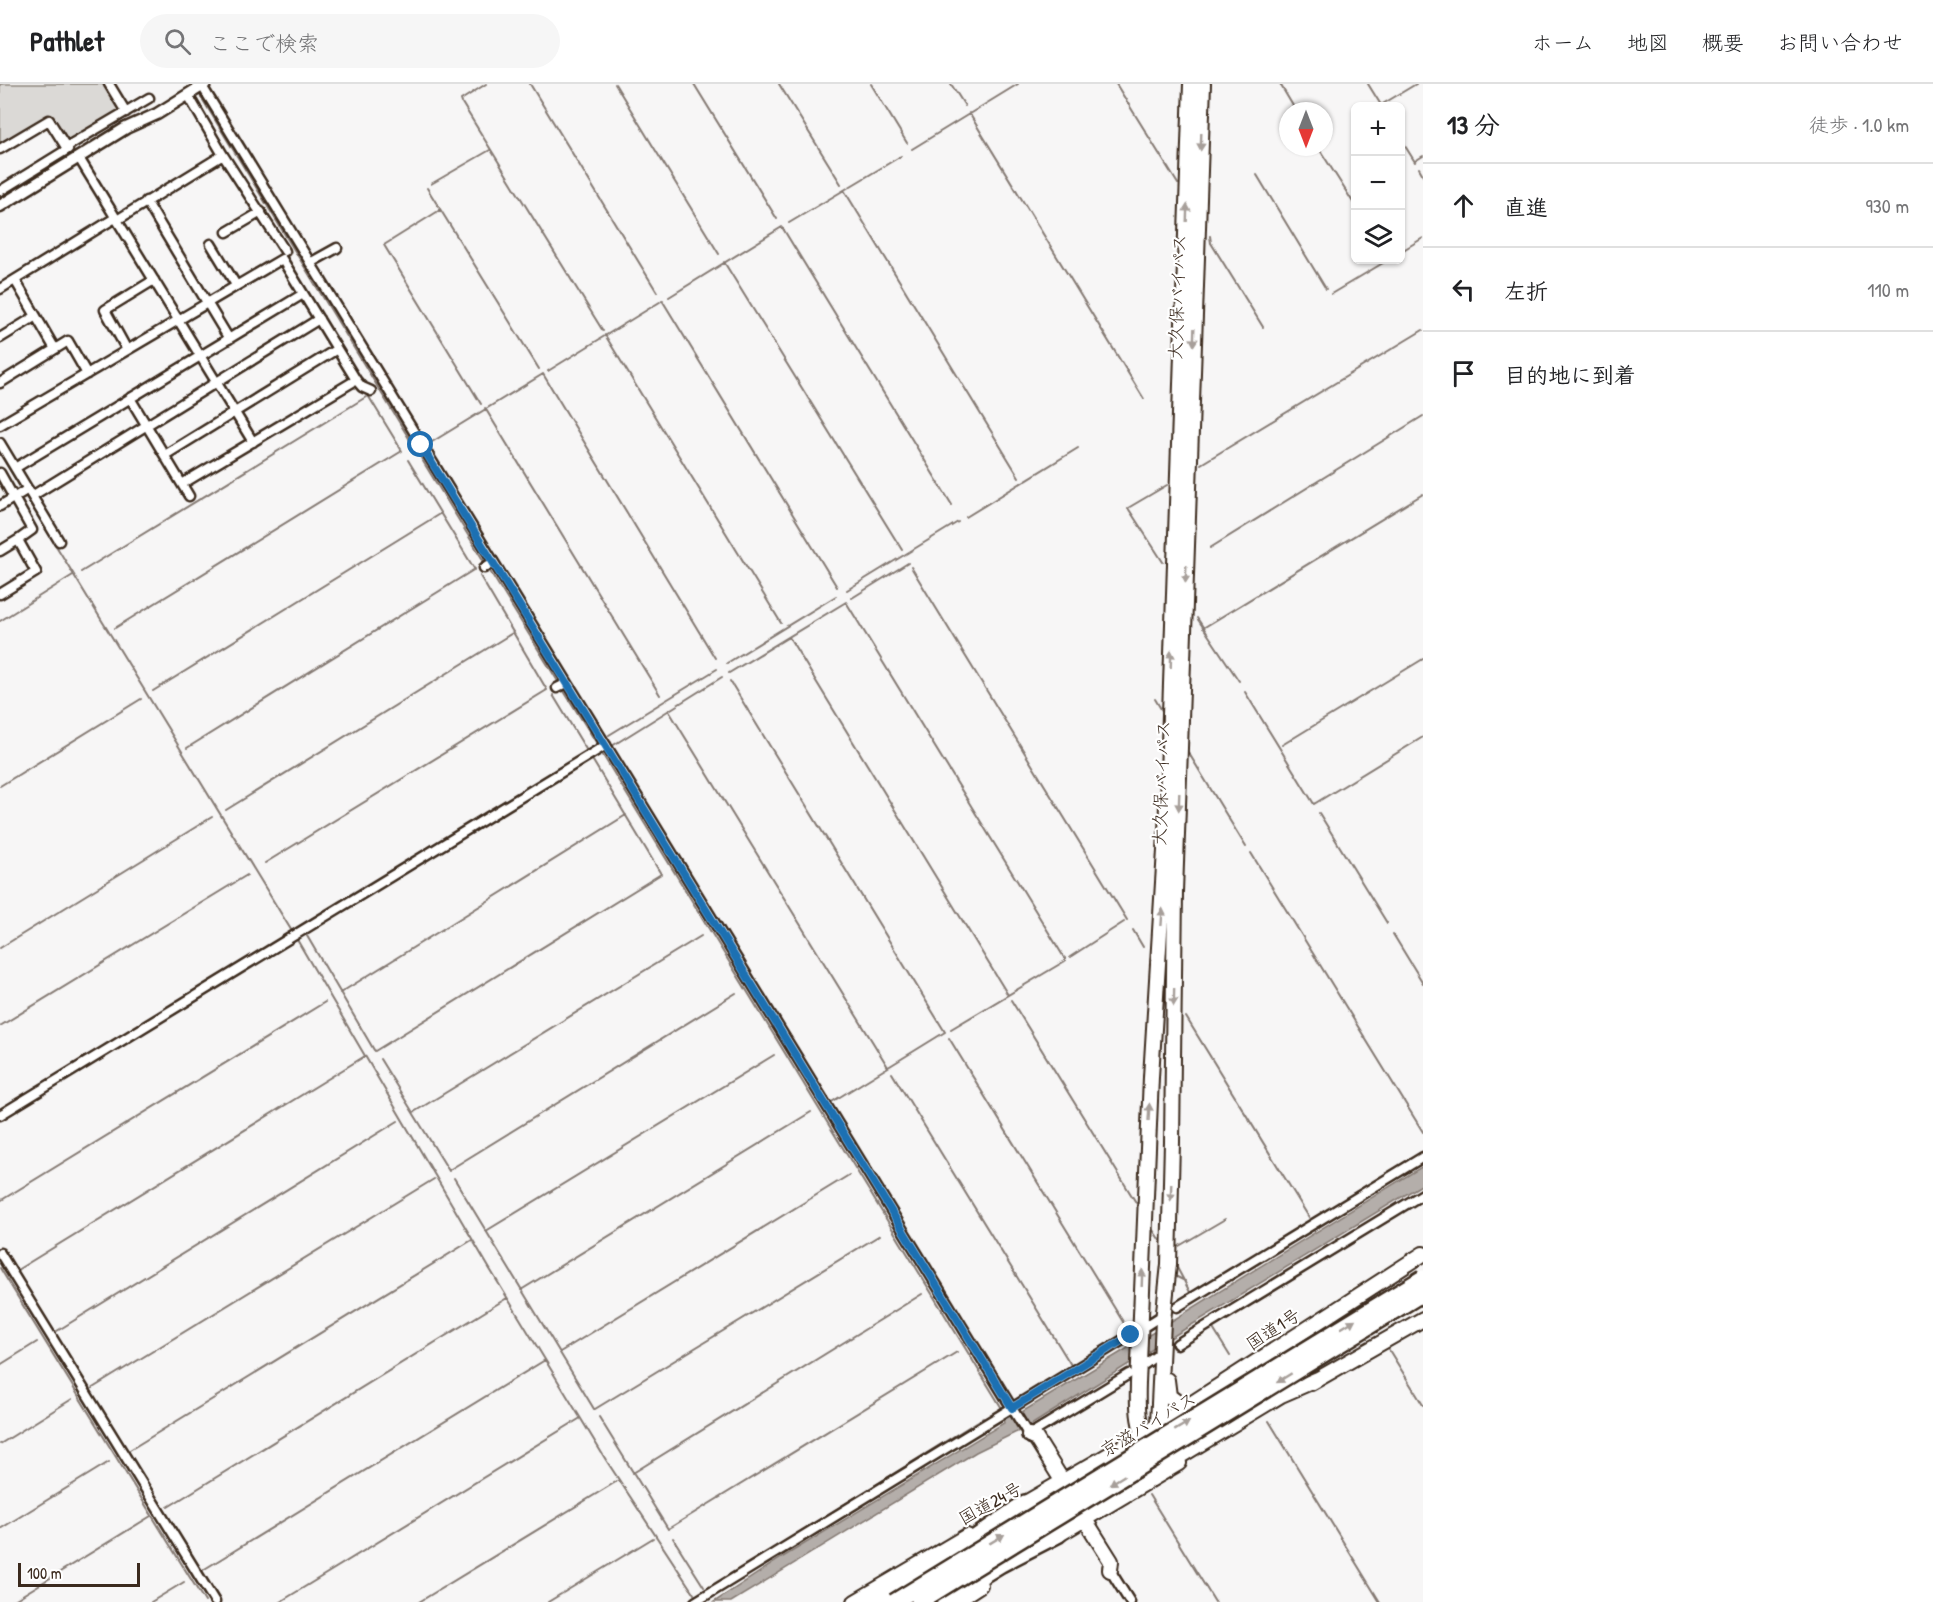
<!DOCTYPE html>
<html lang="ja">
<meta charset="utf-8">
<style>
:root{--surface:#fff;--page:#f6f6f6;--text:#202124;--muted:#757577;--line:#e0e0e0}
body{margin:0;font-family:"Patrick Hand","Klee One",sans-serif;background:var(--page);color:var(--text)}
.controls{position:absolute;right:18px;top:18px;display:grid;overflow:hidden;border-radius:9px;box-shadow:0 2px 4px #0004}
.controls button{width:54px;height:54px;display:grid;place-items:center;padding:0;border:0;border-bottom:2px solid var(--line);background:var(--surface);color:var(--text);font:30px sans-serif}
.compass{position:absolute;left:1279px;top:18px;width:54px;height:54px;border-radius:50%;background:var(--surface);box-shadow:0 2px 4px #0004;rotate:180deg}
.scale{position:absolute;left:18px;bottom:15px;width:122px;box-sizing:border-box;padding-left:6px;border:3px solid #3b2a1e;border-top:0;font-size:16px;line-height:21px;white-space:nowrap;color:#3b2a1e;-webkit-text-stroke:4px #fff;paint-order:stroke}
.stop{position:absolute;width:18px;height:18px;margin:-14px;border:4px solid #1f6fb2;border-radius:50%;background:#fff}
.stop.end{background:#1f6fb2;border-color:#fff;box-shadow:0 2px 6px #0008}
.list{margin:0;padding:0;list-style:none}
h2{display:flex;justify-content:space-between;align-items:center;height:78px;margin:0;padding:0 24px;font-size:26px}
h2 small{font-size:20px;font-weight:400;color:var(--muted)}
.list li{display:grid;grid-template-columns:39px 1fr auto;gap:18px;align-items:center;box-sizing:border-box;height:84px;padding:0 24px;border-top:2px solid var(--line)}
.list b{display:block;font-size:22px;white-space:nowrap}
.list em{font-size:20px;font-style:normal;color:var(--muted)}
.icon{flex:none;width:33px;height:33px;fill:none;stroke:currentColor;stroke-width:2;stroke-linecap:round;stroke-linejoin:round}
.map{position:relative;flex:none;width:1423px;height:1518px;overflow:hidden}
header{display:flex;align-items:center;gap:36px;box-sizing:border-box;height:84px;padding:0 30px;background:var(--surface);border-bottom:2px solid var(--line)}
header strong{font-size:28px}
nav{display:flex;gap:33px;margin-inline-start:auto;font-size:21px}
.search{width:420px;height:54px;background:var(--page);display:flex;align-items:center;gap:15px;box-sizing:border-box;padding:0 21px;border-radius:33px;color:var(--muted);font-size:22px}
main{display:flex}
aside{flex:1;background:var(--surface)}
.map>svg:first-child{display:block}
</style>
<header>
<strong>Pathlet</strong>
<div class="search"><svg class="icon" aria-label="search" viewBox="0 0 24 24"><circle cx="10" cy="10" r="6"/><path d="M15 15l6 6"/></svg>ここで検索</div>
<nav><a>ホーム</a><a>地図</a><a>概要</a><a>お問い合わせ</a></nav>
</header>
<main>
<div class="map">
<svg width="1423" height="1518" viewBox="0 0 1423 1518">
<rect width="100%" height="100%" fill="#f7f6f6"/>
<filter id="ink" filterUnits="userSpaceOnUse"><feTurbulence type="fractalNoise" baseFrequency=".0167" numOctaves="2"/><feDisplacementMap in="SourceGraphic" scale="12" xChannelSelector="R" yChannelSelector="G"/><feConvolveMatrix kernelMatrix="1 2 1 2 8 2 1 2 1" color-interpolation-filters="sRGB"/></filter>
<g filter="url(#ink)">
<path fill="#dbd9d6" stroke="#8b827a" stroke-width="1.5" d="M 0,0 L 106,0 L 121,24 L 121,28 L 69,58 L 66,58 L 49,32 L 0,62 Z"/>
<path fill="#b4aeaa" stroke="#847972" stroke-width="1.5" d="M 1423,1082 L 1423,1100 L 1180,1248 L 1031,1341 L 976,1368 L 731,1518 L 714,1518 L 778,1476 L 1004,1339 L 1003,1335 L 1022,1328 L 1123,1267 Z"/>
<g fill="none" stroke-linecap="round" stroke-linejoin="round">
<path stroke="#847972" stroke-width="2" d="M 486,0 L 461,16 L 462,19 L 603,247
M 530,0 L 657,208
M 615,0 L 719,170
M 694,0 L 777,135
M 779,0 L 841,100
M 871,0 L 907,59
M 951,0 L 965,22
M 1116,0 L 1178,100
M 1280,0 L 1296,27
M 1368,0 L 1381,21
M 198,8 L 485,479
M 1381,21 L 1416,0
M 969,29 L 1144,315
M 1400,54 L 1415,78
M 1318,63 L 1356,123
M 912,65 L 1018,0
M 1415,77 L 1423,72
M 1419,84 L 1423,91
M 1257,91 L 1326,205
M 431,100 L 490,66
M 427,104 L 539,285
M 844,106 L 1019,393
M 440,126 L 384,161 L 481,320
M 789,139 L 901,72
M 782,143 L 952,421
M 1210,152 L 1211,159 L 1263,243
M 1400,168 L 1423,154
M 724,178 L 902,466
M 1331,210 L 1388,176
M 669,213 L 782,143
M 662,216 L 837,503
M 605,251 L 781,539
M 548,287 L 663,216
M 543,290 L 427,361 L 603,648
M 543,290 L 715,574
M 369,313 L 402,367
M 485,324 L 660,611
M 0,370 L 22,406
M 408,376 L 475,486
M 1201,380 L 1423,246
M 25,411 L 293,849
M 966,433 L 1078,364
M 1210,464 L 1423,332
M 1163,478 L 1128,424 L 1167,401
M 911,483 L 1127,836
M 488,484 L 559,599
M 81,488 L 366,313
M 480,492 L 547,606
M 847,506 L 958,438
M 852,514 L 908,479
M 1197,534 L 1239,597
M 0,537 L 73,491
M 115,544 L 402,367
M 1203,544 L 1423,410
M 789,553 L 1008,911
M 727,579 L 836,512
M 729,589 L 846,518 L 1065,875
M 730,597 L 945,948
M 562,604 L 599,663
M 153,607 L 441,429
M 1245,608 L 1314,720 L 1423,653
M 553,611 L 587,667
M 1155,615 L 1164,630
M 669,627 L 888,983
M 609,651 L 717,585
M 1282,661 L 1423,575
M 1185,663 L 1246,763
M 187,664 L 475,485
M 601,668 L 1003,1326
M 0,702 L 141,615
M 226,726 L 514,548
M 1319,729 L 1387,839
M 1251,769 L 1423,1048
M 265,779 L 547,606
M 694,798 L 612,662 L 722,593
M 301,842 L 587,667
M 1133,846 L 1143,863
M 1393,850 L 1423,899
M 307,852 L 374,966
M 296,854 L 488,1182 L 606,1376 L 694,1510
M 733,860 L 778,935
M 0,864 L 212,733
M 1070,873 L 1124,838
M 340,909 L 626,731
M 1011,916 L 1140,1125
M 1186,933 L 1310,1135
M 0,942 L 247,791
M 951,945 L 1065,877 L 1065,874
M 949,954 L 1128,1246
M 375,967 L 661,790 L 593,677
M 380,975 L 449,1087
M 892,989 L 1071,1281
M 830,1019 L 945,948
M 2,1025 L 285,852
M 414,1028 L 701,852
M 449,1086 L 736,909
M 454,1094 L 594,1325
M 0,1117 L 325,918
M 1151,1143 L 1163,1161
M 486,1147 L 774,971
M 1179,1162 L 1225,1135
M 1174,1178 L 1191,1210
M 0,1184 L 205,1518
M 17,1186 L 365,972
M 1177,1193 L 1185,1197
M 521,1206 L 811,1028
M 1212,1243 L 1230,1272
M 57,1247 L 398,1037
M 1389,1266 L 1423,1321
M 560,1268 L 849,1091
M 0,1281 L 37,1258
M 91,1305 L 434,1095
M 595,1325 L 880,1151
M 599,1333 L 668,1445
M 1269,1337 L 1380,1518
M 0,1360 L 72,1315
M 128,1367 L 472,1156
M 633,1389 L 922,1210
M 1149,1411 L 1215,1518
M 168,1423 L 507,1214
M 0,1445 L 109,1378
M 668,1445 L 957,1268
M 673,1454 L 704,1503
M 203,1486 L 545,1276
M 715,1501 L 983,1334
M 11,1518 L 151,1432
M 151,1518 L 184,1498
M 280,1518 L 579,1335
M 419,1518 L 619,1396
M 548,1518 L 653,1454
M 683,1518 L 684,1517"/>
<g stroke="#3b2a1e" stroke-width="13">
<path id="minor" d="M 109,0 L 126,28
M 202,2 L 1031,1355
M 188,11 L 223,71 L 285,167
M 0,65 L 49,36 L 66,63
M 79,74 L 253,358
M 0,107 L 68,65 L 66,63 L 149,14
M 146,117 L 229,255
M 117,136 L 223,71
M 227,148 L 261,128
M 211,160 L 236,201
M 310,179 L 337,164
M 15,196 L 55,265
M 0,205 L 115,134
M 0,254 L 36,232
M 127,266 L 105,226 L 154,196
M 0,299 L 68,257 L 87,290
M 130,314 L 189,412
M 0,341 L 282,175 L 356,296 L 362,303 L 371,307
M 0,359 L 59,457
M 165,371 L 337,265
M 15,384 L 303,210
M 0,389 L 32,446 L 18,456 L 36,488 L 0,510
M 182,400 L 356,296
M 32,412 L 319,235
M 0,422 L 28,405
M 0,467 L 18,456
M 484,484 L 493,478
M 557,604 L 567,599
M 0,1031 L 606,661
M 0,1169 L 215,1518
M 1177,1223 L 1423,1073
M 1147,1241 L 1158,1234
M 1177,1260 L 1423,1110
M 1145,1280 L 1156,1272
M 1029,1351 L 1129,1290
M 1108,1483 L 1130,1518
M 695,1518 L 1131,1251"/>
</g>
<g stroke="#3b2a1e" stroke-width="15">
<path id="tertiary" d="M 0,122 L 126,44 L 157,30 L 205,0"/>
</g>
<g stroke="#3b2a1e" stroke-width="18">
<path id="trunk" d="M 1191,0 L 1166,750 L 1151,993 L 1139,1279 C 1137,1316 1133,1350 1161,1378 L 1172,1377 L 1281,1311 L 1318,1295
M 1167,1296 L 1169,1312 L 1177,1318 L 1188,1321
M 1311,1299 L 1423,1235
M 1029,1351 L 1035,1353 L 1063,1398
M 1146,1398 L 1154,1370 L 1158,1340 L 1163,1237 L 1169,1180 L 1172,1058 L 1175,808 L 1203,0
M 1015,1425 L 1143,1351 L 1423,1170
M 1084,1434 L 1111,1477 L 1110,1486
M 1051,1455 L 1179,1379
M 855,1518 L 967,1452
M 954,1518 L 980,1501"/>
</g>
<g stroke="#3b2a1e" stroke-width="20">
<path id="motorway" d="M 873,1518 L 946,1474 L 1025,1419
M 939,1518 L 1001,1480 L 1059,1450"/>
</g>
<use href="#minor" stroke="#fff" stroke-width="8"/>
<use href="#tertiary" stroke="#fff" stroke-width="10"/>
<use href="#trunk" stroke="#fff" stroke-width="14"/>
<use href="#motorway" stroke="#fff" stroke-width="15"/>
<g stroke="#3b2a1e" stroke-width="20" stroke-linecap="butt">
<path id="motorway-bridge" d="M 894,1518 L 1423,1194
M 919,1518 L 1423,1209"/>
</g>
<use href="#motorway-bridge" stroke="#fff" stroke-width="15"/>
</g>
<defs><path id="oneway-solid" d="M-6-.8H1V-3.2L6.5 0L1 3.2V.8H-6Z" transform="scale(1.5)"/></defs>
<g fill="#a79f9a">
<use href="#oneway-solid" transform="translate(1201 58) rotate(92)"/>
<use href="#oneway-solid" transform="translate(1187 129) rotate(-88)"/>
<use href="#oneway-solid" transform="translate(1194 253) rotate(92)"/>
<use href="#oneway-solid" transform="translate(1186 490) rotate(92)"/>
<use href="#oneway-solid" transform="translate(1171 575) rotate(-88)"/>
<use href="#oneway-solid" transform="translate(1179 718) rotate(92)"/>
<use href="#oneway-solid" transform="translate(1162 833) rotate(-86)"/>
<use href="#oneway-solid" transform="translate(1174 913) rotate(91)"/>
<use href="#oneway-solid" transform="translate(1149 1028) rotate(-87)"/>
<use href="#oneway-solid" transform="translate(1171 1108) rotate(92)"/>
<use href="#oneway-solid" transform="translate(1142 1194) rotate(-88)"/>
<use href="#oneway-solid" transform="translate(1348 1240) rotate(-32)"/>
<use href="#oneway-solid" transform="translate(1284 1294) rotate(148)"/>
<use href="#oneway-solid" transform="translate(1182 1342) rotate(-31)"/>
<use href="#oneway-solid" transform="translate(1117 1396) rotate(148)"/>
<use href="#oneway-solid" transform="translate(997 1455) rotate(-31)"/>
</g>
</g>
<g fill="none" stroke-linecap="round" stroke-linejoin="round" filter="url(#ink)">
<path stroke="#1f6fb2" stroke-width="8" d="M 421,361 L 1012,1324 L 1131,1251"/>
</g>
<g text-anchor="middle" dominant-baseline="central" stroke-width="4.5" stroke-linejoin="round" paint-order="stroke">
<g font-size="18" fill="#3b2a1e" stroke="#fff">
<text transform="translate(1177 213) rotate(-88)">大久保バイパス</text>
<text transform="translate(1161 699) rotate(-88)">大久保バイパス</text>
<text transform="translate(1273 1245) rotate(-33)">国道1号</text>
<text transform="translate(1148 1340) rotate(-31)">京滋バイパス</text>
<text transform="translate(990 1419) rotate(-29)">国道24号</text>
</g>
</g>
</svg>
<div class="controls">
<button>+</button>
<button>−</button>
<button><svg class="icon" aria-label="layers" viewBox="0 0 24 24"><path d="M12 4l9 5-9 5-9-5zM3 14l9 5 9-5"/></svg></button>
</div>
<svg class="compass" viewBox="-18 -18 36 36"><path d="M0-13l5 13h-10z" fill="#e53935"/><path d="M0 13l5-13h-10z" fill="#757577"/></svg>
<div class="scale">100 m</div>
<div class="stop" style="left:421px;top:361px"></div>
<div class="stop end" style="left:1131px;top:1251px"></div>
</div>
<aside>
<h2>13 分<small>徒歩 · 1.0 km</small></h2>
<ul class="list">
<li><svg class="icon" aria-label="ahead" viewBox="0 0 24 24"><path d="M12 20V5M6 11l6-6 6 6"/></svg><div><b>直進</b></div><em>930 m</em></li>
<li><svg class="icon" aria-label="left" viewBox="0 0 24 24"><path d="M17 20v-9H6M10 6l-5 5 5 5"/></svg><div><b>左折</b></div><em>110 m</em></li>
<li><svg class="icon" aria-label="arrive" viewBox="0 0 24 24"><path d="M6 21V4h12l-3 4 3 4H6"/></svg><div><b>目的地に到着</b></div></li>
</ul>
</aside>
</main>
